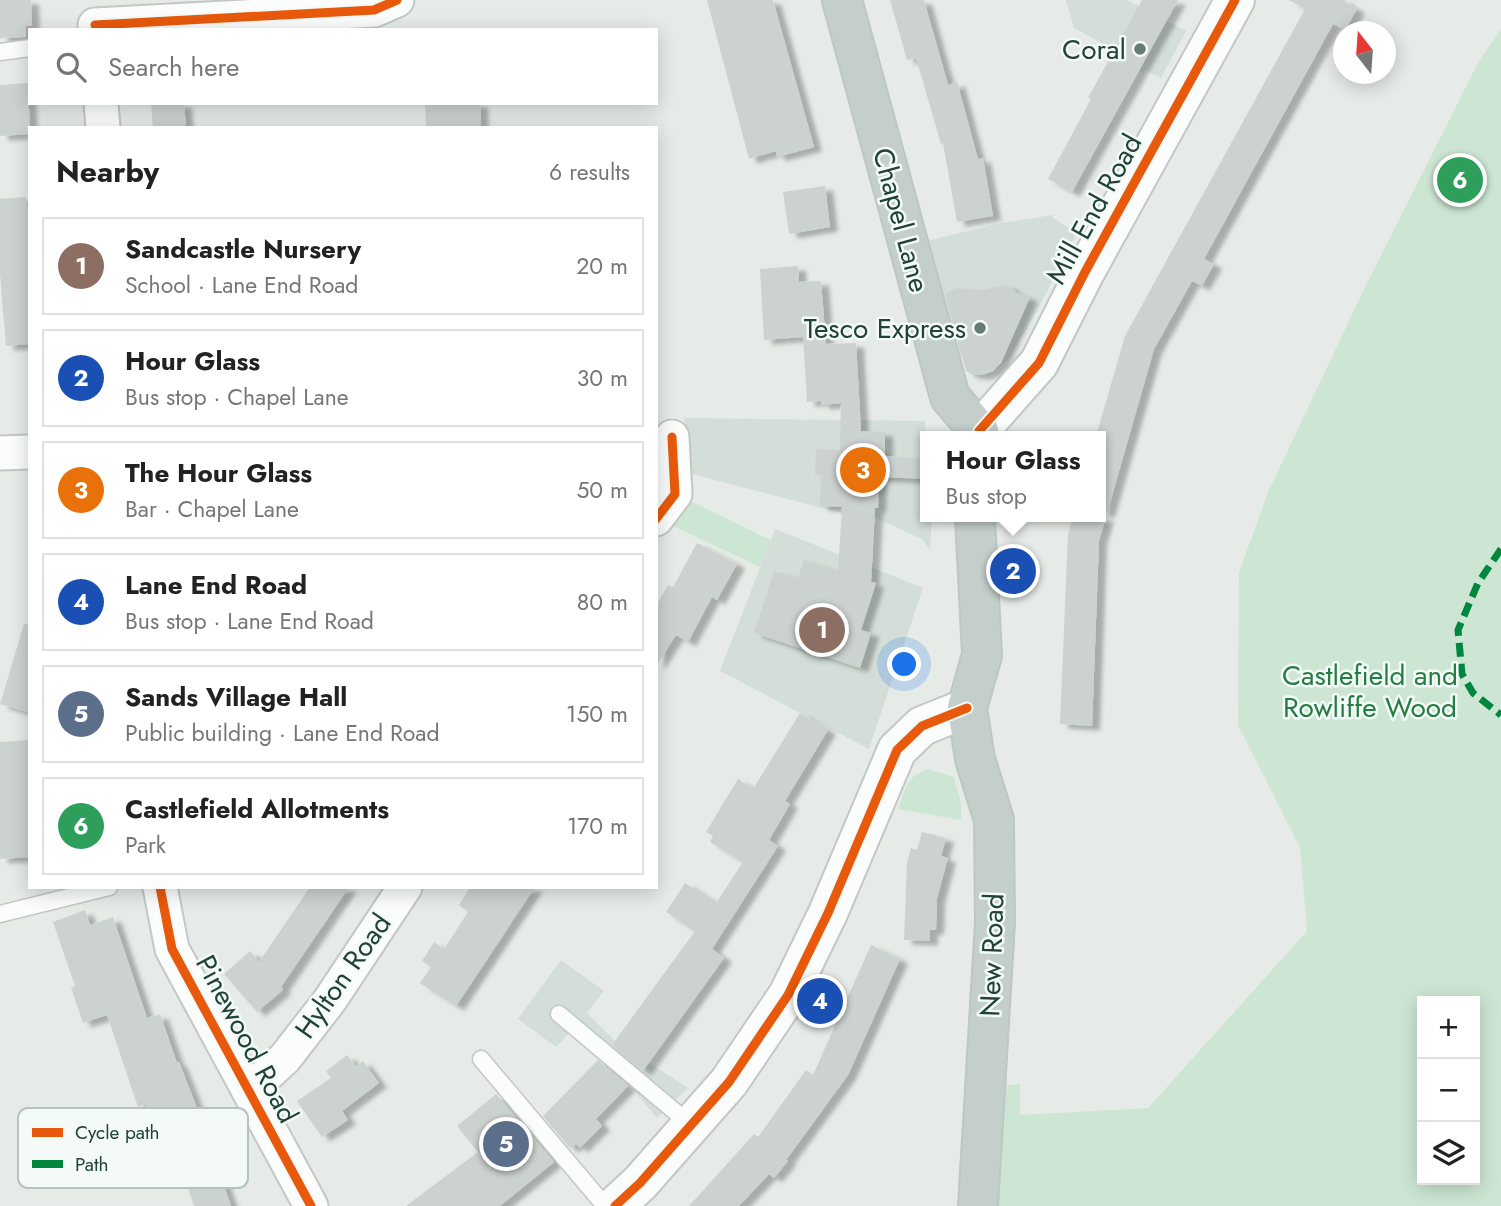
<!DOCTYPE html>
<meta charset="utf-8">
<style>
:root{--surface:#fff;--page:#f6f6f6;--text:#222;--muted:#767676;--line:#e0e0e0;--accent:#0b8043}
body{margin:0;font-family:Jost,sans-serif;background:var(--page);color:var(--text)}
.controls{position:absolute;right:21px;bottom:21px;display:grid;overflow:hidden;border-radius:0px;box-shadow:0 4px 18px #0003}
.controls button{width:63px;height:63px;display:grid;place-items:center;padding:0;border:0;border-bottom:2px solid var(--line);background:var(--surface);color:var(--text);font:35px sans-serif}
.compass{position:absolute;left:1333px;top:21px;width:63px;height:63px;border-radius:50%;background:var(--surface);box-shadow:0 4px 18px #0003;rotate:343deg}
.you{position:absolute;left:905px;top:665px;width:24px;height:24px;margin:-18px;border:5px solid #fff;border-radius:50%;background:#1a73e8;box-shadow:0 0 0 10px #1a73e833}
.badge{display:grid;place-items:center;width:46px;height:46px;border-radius:50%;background:var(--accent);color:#fff;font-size:23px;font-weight:700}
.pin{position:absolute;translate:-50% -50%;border:4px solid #fff;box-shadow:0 2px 7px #0006}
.popup{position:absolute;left:920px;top:431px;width:186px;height:91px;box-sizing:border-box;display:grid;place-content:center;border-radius:0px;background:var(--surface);filter:drop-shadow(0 2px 5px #0005);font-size:23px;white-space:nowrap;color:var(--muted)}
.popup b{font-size:26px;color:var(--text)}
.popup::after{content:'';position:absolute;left:50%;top:100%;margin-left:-14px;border:14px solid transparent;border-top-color:var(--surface)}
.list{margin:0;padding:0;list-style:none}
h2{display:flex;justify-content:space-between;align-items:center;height:91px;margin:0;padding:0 28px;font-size:30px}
h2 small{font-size:23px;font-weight:400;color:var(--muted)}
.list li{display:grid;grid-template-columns:46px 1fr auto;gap:21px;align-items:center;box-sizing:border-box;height:98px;margin:0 14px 14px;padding:0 14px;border:2px solid var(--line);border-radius:0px}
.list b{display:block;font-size:26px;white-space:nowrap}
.list p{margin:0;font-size:23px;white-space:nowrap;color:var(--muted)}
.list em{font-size:23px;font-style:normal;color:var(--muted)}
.icon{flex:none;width:38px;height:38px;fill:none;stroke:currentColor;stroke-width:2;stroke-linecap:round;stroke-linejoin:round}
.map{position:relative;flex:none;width:1501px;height:1206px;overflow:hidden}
.search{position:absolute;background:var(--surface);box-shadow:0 4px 18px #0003;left:28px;top:28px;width:630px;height:77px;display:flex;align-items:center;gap:18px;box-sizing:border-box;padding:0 24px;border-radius:0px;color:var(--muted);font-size:26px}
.panel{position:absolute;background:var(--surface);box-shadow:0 4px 18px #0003;left:28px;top:126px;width:630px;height:763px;border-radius:0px}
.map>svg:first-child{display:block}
</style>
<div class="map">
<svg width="1501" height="1206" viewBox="0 0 1501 1206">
<defs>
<filter id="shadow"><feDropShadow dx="8" dy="4.5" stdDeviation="2" flood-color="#0004"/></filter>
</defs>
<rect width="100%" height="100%" fill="#e6ebe8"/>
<path fill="#d3ded8" d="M 1066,0 L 1127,0 L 1186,31 L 1161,78 L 1145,70 L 1143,73 L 1113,55 L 1114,50 L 1074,28 Z
M 1052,215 L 1053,218 L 1077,233 L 1039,307 L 1010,357 L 1002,365 L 995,370 L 984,373 L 971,369 L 954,348 L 926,241 L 1002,223 Z
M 684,418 L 925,421 L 926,517 L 932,517 L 930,550 L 922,539 L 876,518 L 857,513 L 841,513 L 692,474 Z
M 775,529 L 923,588 L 869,749 L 720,671 Z
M 561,960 L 604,991 L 587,1013 L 617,1043 L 688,1088 L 657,1118 L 608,1060 L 573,1029 L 556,1047 L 518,1019 Z"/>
<path fill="#cde6d3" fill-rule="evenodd" d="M 1501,29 L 1501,1206 L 991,1206 L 1001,1086 L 1020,1084 L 1020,1115 L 1148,1108 L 1307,931 L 1300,848 L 1238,725 L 1239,572 L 1269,490 L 1365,287 L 1478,63 ZM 1422,1001 L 1475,1001 L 1475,1180 L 1422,1180 Z
M 690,501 L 771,540 L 760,567 L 673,526 Z
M 928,769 L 954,777 L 961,803 L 961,820 L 898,809 C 905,790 906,776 928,769 Z"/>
<path fill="#ccd2cf" filter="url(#shadow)" d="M 0,0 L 31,0 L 32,26 L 26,26 L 26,37 L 0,38 Z
M 707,0 L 773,0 L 814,147 L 777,157 L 776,151 L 749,159 Z
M 890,0 L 924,0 L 948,85 L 957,82 L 978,159 L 983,158 L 993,216 L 957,222 L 943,143 L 941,144 L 916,58 L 907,60 Z
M 1142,0 L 1178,0 L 1072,192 L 1048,179 L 1091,99 L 1088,98 Z
M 1289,0 L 1346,0 L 1345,2 L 1357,9 L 1345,30 L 1333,24 L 1204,259 L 1214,264 L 1202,286 L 1192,281 L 1154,349 L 1107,513 L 1101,512 L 1101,436 L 1096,436 L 1125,336 L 1305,9 Z
M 28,83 L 30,134 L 0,136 L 0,85 Z
M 151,103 L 184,103 L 186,128 L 153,128 Z
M 425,103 L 480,103 L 481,128 L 426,128 Z
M 825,186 L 830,227 L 789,234 L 783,192 Z
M 26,197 L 27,206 L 30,206 L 30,344 L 6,346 L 0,274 L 0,199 Z
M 798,266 L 799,282 L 821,281 L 826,344 L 856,343 L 861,431 L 885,432 L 885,456 L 926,459 L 926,479 L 879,477 L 878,508 L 875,508 L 871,582 L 876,583 L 861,630 L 871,633 L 860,668 L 754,633 L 774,571 L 798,578 L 804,560 L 838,571 L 842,507 L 820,506 L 821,475 L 815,475 L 816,449 L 840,450 L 841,403 L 822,405 L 821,401 L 807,402 L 803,337 L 764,340 L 760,269 Z
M 1007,285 L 1017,293 L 1030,297 L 1001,363 L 993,371 L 982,375 L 971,374 L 966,371 L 945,294 L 956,288 L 981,290 Z
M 1073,517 L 1106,517 L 1099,540 L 1092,726 L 1060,724 L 1068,535 Z
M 697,543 L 737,564 L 717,600 L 712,597 L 688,642 L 676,635 L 656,666 L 656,606 L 668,585 L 673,587 Z
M 24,624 L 30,625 L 30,713 L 0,704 Z
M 800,713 L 828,730 L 785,801 L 790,804 L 769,840 L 778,846 L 712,949 L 724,958 L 643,1071 L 612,1045 L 695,931 L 666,912 L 685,883 L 716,903 L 743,862 L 710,842 L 713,836 L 706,832 L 738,779 L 753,789 Z
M 30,740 L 30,857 L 0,859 L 0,742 Z
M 922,832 L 946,838 L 941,856 L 948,858 L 937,898 L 936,930 L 930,930 L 930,941 L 904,940 L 907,862 L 911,848 L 917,850 Z
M 310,887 L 349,887 L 281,987 L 283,990 L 257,1012 L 224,974 L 250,951 L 259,962 Z
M 470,887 L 535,887 L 456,1006 L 420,983 L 431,967 L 422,961 L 434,942 L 444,949 L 468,912 L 459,905 Z
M 85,910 L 90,925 L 113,917 L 147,1018 L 160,1014 L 177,1063 L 179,1062 L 197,1108 L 231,1206 L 194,1206 L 171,1138 L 159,1142 L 146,1104 L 138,1107 L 107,1015 L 83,1023 L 71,988 L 75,986 L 53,922 Z
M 871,945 L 900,959 L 848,1075 L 786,1160 L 788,1161 L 774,1178 L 769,1174 L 739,1206 L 689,1206 L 754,1134 L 758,1137 L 806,1070 L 813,1075 Z
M 347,1055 L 356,1066 L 363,1061 L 379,1083 L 342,1111 L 348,1120 L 322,1137 L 297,1101 L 331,1078 L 326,1071 Z
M 598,1060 L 628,1086 L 596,1119 L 602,1126 L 580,1148 L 576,1144 L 570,1148 L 543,1116 Z
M 496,1094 L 554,1162 L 500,1206 L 406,1206 L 478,1152 L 457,1126 Z"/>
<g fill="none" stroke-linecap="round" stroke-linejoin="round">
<g stroke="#c3c8c5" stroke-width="19">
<path id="service" d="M 0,52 L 30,48
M 0,914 L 109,887
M 559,1014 L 691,1125
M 481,1059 L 605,1206"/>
</g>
<g stroke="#c3c8c5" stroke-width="37">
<path id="minor" d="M 95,25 L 374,10 L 397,0
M 101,103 L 103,128
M 0,453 L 30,452
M 656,519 L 675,494 L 672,437
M 160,887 L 172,949 L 311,1206
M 249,1091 L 285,1058 L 330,1000 L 405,887"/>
</g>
<g stroke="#c3c8c5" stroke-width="42">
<path id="tertiary" d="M 979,431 L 1039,363 L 1085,272 L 1235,0
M 615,1206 L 640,1183 L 729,1082 L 788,995 L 828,913 L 897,750 L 922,726 L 967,708"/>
</g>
<g stroke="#bdc7c4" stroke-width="42">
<path id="trunk" d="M 842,0 L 950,397 L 979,431 L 978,436
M 975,517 L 982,655 L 967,708 L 975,759 L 994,820 L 995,922 L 978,1206"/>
</g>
<use href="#service" stroke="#fbfcfc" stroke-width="16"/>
<use href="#minor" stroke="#fbfcfc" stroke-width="33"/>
<use href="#tertiary" stroke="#fbfcfc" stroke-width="38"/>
<use href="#trunk" stroke="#c4ceca" stroke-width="38"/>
<path stroke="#00873e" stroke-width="7" stroke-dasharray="14 7" stroke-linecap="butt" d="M 1501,549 L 1478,583 L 1458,630 L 1462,674 L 1473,693 L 1501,715"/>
<g stroke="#f4faf7" stroke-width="13">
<path id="cycleway" d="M 95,25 L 374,10 L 397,0
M 979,431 L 1039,363 L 1085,272 L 1235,0
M 656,519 L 675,494 L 672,437
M 160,887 L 172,949 L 311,1206
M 615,1206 L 640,1183 L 729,1082 L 788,995 L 828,913 L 897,750 L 922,726 L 967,708"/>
</g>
<use href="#cycleway" stroke="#e8590c" stroke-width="9"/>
</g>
<g fill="#657d75" stroke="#f4faf7" stroke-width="2.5">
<circle cx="1140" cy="49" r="7"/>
<circle cx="980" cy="328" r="7"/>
</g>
<g text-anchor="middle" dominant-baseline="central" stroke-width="5" stroke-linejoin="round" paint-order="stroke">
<g font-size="28" fill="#204237" stroke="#f4faf7" text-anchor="end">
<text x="1126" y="49">Coral</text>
<text x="966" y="328">Tesco Express</text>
</g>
<g font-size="28" fill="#204237" stroke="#f4faf7">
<text transform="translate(1094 209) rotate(-61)">Mill End Road</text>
<text transform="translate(901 220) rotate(75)">Chapel Lane</text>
<text transform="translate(992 955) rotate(-88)">New Road</text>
<text transform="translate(343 976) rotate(-55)">Hylton Road</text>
<text transform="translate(247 1039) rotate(62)">Pinewood Road</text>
</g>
<g font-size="28" fill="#267d43" stroke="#f4faf7">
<text x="1370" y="675">Castlefield and<tspan x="1370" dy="32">Rowliffe Wood</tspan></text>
</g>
</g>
<rect x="18" y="1108" width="230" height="80" rx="10" fill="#f4faf7" stroke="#b4c3bd" stroke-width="2"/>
<rect x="32" y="1128" width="31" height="9" fill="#e8590c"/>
<rect x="32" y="1160" width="31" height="8" fill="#00873e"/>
<g font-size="19" fill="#204237">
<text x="75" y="1139">Cycle path</text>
<text x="75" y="1171">Path</text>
</g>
</svg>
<div class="controls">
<button>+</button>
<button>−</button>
<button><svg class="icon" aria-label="layers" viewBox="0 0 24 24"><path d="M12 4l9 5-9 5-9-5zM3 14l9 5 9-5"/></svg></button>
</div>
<svg class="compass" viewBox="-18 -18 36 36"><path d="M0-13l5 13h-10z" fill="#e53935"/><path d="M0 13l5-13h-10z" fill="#767676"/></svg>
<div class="you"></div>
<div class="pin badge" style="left:822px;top:630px;background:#8d6e63">1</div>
<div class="pin badge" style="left:1013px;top:571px;background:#1a4fb4">2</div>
<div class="popup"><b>Hour Glass</b>Bus stop</div>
<div class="pin badge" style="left:863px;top:470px;background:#e8710a">3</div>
<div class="pin badge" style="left:820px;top:1001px;background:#1a4fb4">4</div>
<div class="pin badge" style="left:506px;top:1144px;background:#5c6f8a">5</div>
<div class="pin badge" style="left:1460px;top:180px;background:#2e9e5b">6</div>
<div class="search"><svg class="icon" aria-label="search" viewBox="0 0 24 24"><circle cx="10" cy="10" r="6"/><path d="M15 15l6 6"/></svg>Search here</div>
<section class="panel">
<h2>Nearby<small>6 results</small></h2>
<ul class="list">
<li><span class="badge" style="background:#8d6e63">1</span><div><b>Sandcastle Nursery</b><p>School · Lane End Road</p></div><em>20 m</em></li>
<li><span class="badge" style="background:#1a4fb4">2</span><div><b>Hour Glass</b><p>Bus stop · Chapel Lane</p></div><em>30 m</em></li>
<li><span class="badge" style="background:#e8710a">3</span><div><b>The Hour Glass</b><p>Bar · Chapel Lane</p></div><em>50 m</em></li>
<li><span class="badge" style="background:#1a4fb4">4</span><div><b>Lane End Road</b><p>Bus stop · Lane End Road</p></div><em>80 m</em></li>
<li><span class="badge" style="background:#5c6f8a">5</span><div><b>Sands Village Hall</b><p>Public building · Lane End Road</p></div><em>150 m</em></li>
<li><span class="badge" style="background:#2e9e5b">6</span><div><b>Castlefield Allotments</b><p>Park</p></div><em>170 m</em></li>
</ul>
</section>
</div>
